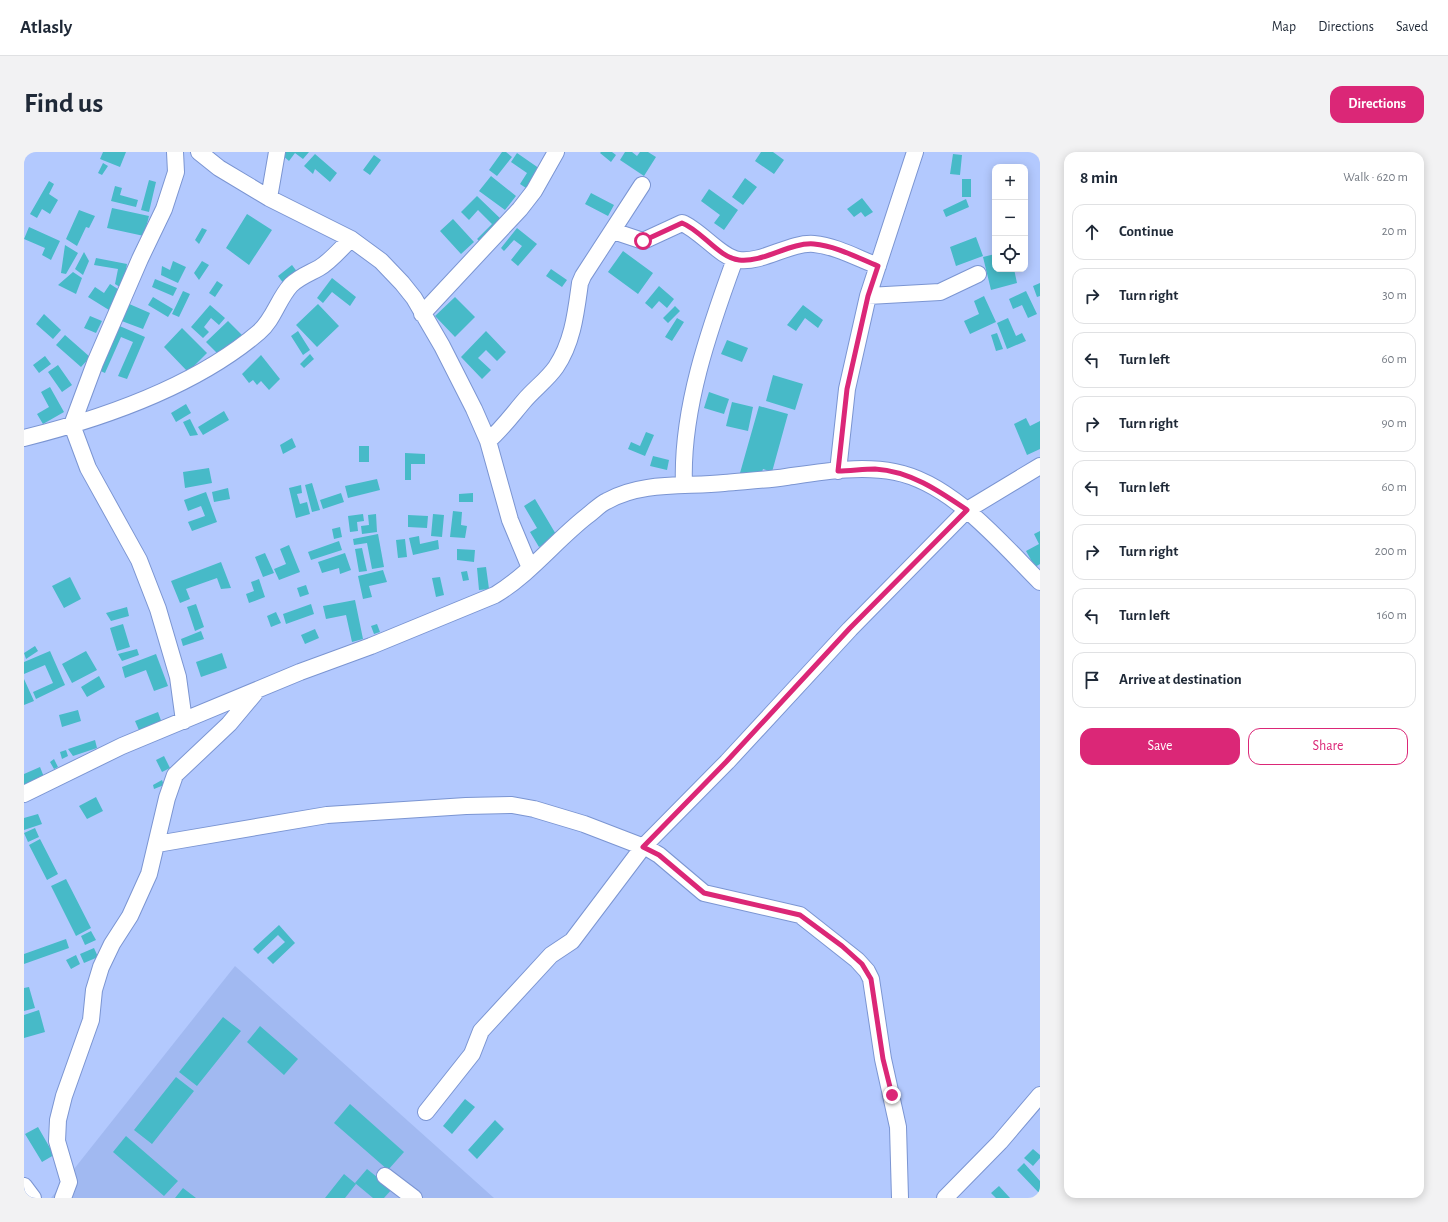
<!DOCTYPE html>
<meta charset="utf-8">
<style>
:root{--surface:#fff;--page:#f2f2f3;--text:#1f2937;--muted:#747a83;--line:#e0e1e3;--accent:#db2777}
body{margin:0;font-family:"Alegreya Sans",sans-serif;background:var(--page);color:var(--text)}
.controls{position:absolute;right:12px;top:12px;display:grid;overflow:hidden;border-radius:8px;box-shadow:0 2px 10px #0003}
.controls button{width:36px;height:36px;display:grid;place-items:center;padding:0;border:0;border-bottom:1px solid var(--line);background:var(--surface);color:var(--text);font:20px sans-serif}
.stop{position:absolute;width:12px;height:12px;margin:-9px;border:3px solid #db2777;border-radius:50%;background:#fff}
.stop.end{background:#db2777;border-color:#fff;box-shadow:0 1px 4px #0008}
.list{margin:0;padding:0;list-style:none}
h2{display:flex;justify-content:space-between;align-items:center;height:52px;margin:0;padding:0 16px;font-size:17px}
h2 small{font-size:13px;font-weight:400;color:var(--muted)}
.list li{display:grid;grid-template-columns:26px 1fr auto;gap:12px;align-items:center;box-sizing:border-box;height:56px;margin:0 8px 8px;padding:0 8px;border:1px solid var(--line);border-radius:12px}
.list b{display:block;font-size:15px;white-space:nowrap}
.list em{font-size:13px;font-style:normal;color:var(--muted)}
.actions{display:flex;gap:8px;padding:12px 16px}
.actions a{flex:1;padding:9px 0;border:1px solid var(--accent);border-radius:12px;text-align:center;font-size:14px;color:var(--accent)}
.actions .main{background:var(--accent);color:#fff}
.icon{flex:none;width:22px;height:22px;fill:none;stroke:currentColor;stroke-width:2;stroke-linecap:round;stroke-linejoin:round}
.map{position:relative;flex:none;width:1016px;height:1046px;overflow:hidden;border-radius:12px}
header{display:flex;align-items:center;gap:24px;box-sizing:border-box;height:56px;padding:0 20px;background:var(--surface);border-bottom:1px solid var(--line)}
header strong{font-size:19px}
nav{display:flex;gap:22px;margin-inline-start:auto;font-size:14px}
.intro{display:flex;align-items:center;justify-content:space-between;box-sizing:border-box;height:96px;padding:0 24px}
h1{margin:0;font-size:28px}
.button{padding:10px 18px;border-radius:12px;background:var(--accent);color:#fff;font-size:14px;font-weight:700}
main{display:flex;gap:24px;padding:0 24px}
aside{flex:1;background:var(--surface);border-radius:12px;box-shadow:0 2px 10px #0003}
.map>svg:first-child{display:block}
</style>
<header>
<strong>Atlasly</strong>
<nav><a>Map</a><a>Directions</a><a>Saved</a></nav>
</header>
<div class="intro"><h1>Find us</h1><a class="button">Directions</a></div>
<main>
<div class="map">
<svg width="1016" height="1046" viewBox="0 0 1016 1046">
<rect width="100%" height="100%" fill="#b3c9fe"/>
<path fill="#a1b9f1" d="M 211,814 L 470,1046 L 27,1046 Z"/>
<path fill="#47bac8" d="M 79,0 L 102,0 L 96,15 L 76,7 Z
M 260,0 L 285,0 L 279,7 L 271,1 L 265,9 L 258,3 Z
M 478,0 L 482,0 L 488,5 L 473,24 L 465,18 Z
M 577,0 L 588,0 L 592,3 L 587,10 L 576,1 Z
M 601,0 L 608,0 L 613,4 L 616,0 L 624,0 L 632,5 L 620,24 L 596,8 Z
M 737,0 L 749,0 L 760,8 L 750,22 L 731,9 Z
M 493,1 L 519,19 L 505,38 L 496,32 L 503,21 L 487,10 Z
M 291,2 L 313,21 L 306,30 L 291,17 L 289,22 L 280,14 Z
M 929,2 L 938,3 L 936,23 L 926,22 Z
M 350,3 L 357,8 L 346,23 L 339,18 Z
M 79,11 L 84,14 L 78,23 L 74,21 Z
M 467,24 L 492,44 L 481,58 L 455,39 Z
M 721,26 L 733,35 L 719,53 L 708,45 Z
M 938,27 L 947,27 L 947,45 L 938,45 Z
M 125,28 L 132,30 L 125,60 L 117,58 Z
M 25,29 L 30,32 L 25,42 L 34,48 L 26,62 L 18,57 L 13,66 L 6,62 Z
M 91,34 L 98,36 L 96,43 L 114,48 L 112,55 L 87,49 Z
M 685,37 L 714,58 L 700,78 L 690,71 L 696,63 L 677,49 Z
M 567,41 L 590,53 L 584,64 L 561,52 Z
M 453,44 L 481,71 L 460,93 L 453,87 L 468,72 L 454,58 L 445,68 L 437,60 Z
M 838,46 L 849,60 L 841,65 L 837,60 L 830,65 L 823,57 Z
M 942,47 L 945,55 L 922,65 L 919,58 Z
M 88,56 L 125,64 L 120,84 L 83,76 Z
M 55,58 L 71,64 L 65,76 L 62,75 L 53,94 L 42,87 Z
M 223,62 L 248,78 L 225,113 L 202,96 Z
M 429,67 L 450,90 L 437,102 L 416,79 Z
M 5,75 L 36,89 L 27,108 L 18,103 L 21,96 L 0,87 Z
M 178,76 L 183,78 L 175,92 L 171,88 Z
M 493,76 L 513,92 L 494,114 L 487,108 L 498,94 L 490,88 L 480,99 L 477,96 Z
M 952,85 L 959,104 L 932,114 L 926,95 Z
M 41,93 L 54,101 L 42,122 L 37,121 Z
M 599,99 L 629,121 L 614,142 L 584,120 Z
M 60,100 L 65,109 L 59,123 L 51,117 Z
M 971,102 L 971,117 L 990,117 L 993,131 L 967,138 L 959,105 Z
M 72,106 L 103,112 L 99,137 L 91,132 L 94,117 L 70,113 Z
M 149,109 L 162,115 L 154,131 L 137,123 L 138,114 L 146,118 Z
M 178,109 L 185,113 L 175,128 L 170,121 Z
M 268,113 L 274,121 L 260,132 L 254,124 Z
M 527,117 L 543,128 L 538,135 L 522,124 Z
M 49,120 L 58,126 L 52,142 L 34,133 Z
M 308,126 L 332,145 L 326,154 L 308,140 L 299,151 L 293,146 Z
M 131,127 L 153,136 L 149,144 L 128,135 Z
M 193,129 L 199,133 L 191,145 L 185,141 Z
M 1016,131 L 1016,144 L 1013,145 L 1009,134 Z
M 86,132 L 97,139 L 85,158 L 64,145 L 71,135 L 80,141 Z
M 635,134 L 650,147 L 643,156 L 635,149 L 628,157 L 621,151 Z
M 159,139 L 166,142 L 155,165 L 148,162 Z
M 1002,139 L 1013,162 L 1004,166 L 998,153 L 989,157 L 985,147 Z
M 960,144 L 972,170 L 946,182 L 940,169 L 955,162 L 950,149 Z
M 129,145 L 149,157 L 144,165 L 124,153 Z
M 431,145 L 451,165 L 431,185 L 411,164 Z
M 103,151 L 126,161 L 119,177 L 95,168 Z
M 294,152 L 315,174 L 293,195 L 272,173 Z
M 186,153 L 201,166 L 195,173 L 187,166 L 180,175 L 185,180 L 179,186 L 167,175 Z
M 779,153 L 799,168 L 794,176 L 781,166 L 772,179 L 763,173 Z
M 651,154 L 656,159 L 644,171 L 639,166 Z
M 20,162 L 37,178 L 29,187 L 12,172 Z
M 66,164 L 78,169 L 72,181 L 60,176 Z
M 653,166 L 660,170 L 648,189 L 641,185 Z
M 984,166 L 992,184 L 998,181 L 1002,189 L 983,197 L 973,171 Z
M 204,169 L 219,184 L 197,205 L 182,190 Z
M 91,172 L 121,185 L 103,227 L 94,224 L 109,190 L 97,185 L 81,221 L 72,217 Z
M 158,176 L 183,201 L 164,220 L 140,195 Z
M 274,179 L 286,198 L 279,203 L 267,184 Z
M 462,179 L 482,200 L 473,209 L 462,198 L 454,206 L 467,218 L 458,227 L 437,205 Z
M 973,181 L 979,197 L 972,199 L 967,183 Z
M 41,183 L 66,205 L 57,215 L 32,193 Z
M 703,188 L 724,196 L 718,210 L 697,202 Z
M 286,202 L 290,207 L 280,216 L 276,212 Z
M 237,203 L 256,227 L 245,238 L 237,229 L 233,233 L 229,228 L 225,231 L 218,222 Z
M 21,204 L 27,212 L 15,221 L 9,213 Z
M 34,213 L 48,233 L 38,240 L 24,220 Z
M 749,223 L 779,232 L 771,258 L 742,249 Z
M 26,235 L 40,260 L 19,272 L 13,262 L 25,255 L 17,240 Z
M 685,240 L 705,247 L 700,262 L 680,256 Z
M 708,250 L 729,255 L 724,279 L 702,274 Z
M 162,252 L 167,261 L 152,270 L 147,261 Z
M 735,254 L 764,262 L 748,320 L 739,317 L 736,326 L 716,321 Z
M 200,259 L 205,268 L 179,283 L 174,275 Z
M 1002,266 L 1006,274 L 1016,269 L 1016,297 L 1003,303 L 990,272 Z
M 166,267 L 174,283 L 166,284 L 159,270 Z
M 622,280 L 630,283 L 621,304 L 604,297 L 607,290 L 616,294 Z
M 268,286 L 272,295 L 259,302 L 256,293 Z
M 335,294 L 345,294 L 345,310 L 335,310 Z
M 381,301 L 401,302 L 401,312 L 387,312 L 387,328 L 381,328 Z
M 629,304 L 645,308 L 643,318 L 626,314 Z
M 185,316 L 188,331 L 161,336 L 159,320 Z
M 353,327 L 356,338 L 324,346 L 321,334 Z
M 288,331 L 296,358 L 288,360 L 281,333 Z
M 277,333 L 278,341 L 273,342 L 276,352 L 283,350 L 286,362 L 272,366 L 265,336 Z
M 204,336 L 206,347 L 190,350 L 188,340 Z
M 182,340 L 193,370 L 168,379 L 164,370 L 181,364 L 177,354 L 164,359 L 160,348 Z
M 317,341 L 320,350 L 299,357 L 296,348 Z
M 449,341 L 449,350 L 435,350 L 435,342 Z
M 511,347 L 533,384 L 515,395 L 506,380 L 513,376 L 500,354 Z
M 429,359 L 438,360 L 437,373 L 443,374 L 441,386 L 426,385 Z
M 339,362 L 340,369 L 333,370 L 334,379 L 326,380 L 324,364 Z
M 352,362 L 353,380 L 338,382 L 337,374 L 345,373 L 344,363 Z
M 409,362 L 420,363 L 418,385 L 407,384 Z
M 384,363 L 404,364 L 403,376 L 384,375 Z
M 316,375 L 318,385 L 310,387 L 308,377 Z
M 1016,379 L 1016,412 L 1011,415 L 1002,399 L 1015,392 L 1010,382 Z
M 354,382 L 360,415 L 348,417 L 343,391 L 330,393 L 329,387 Z
M 395,384 L 396,392 L 414,388 L 415,397 L 389,403 L 385,386 Z
M 381,387 L 383,405 L 374,406 L 372,388 Z
M 315,389 L 318,398 L 287,408 L 284,400 Z
M 265,393 L 276,420 L 255,428 L 250,417 L 262,412 L 256,397 Z
M 338,396 L 343,419 L 335,420 L 331,397 Z
M 433,397 L 451,398 L 450,410 L 433,408 Z
M 241,401 L 250,421 L 239,425 L 231,405 Z
M 321,401 L 327,418 L 316,422 L 315,416 L 298,421 L 294,410 Z
M 197,410 L 207,436 L 197,437 L 193,426 L 162,437 L 166,447 L 156,451 L 147,429 Z
M 462,415 L 465,437 L 455,438 L 453,416 Z
M 359,418 L 363,430 L 345,434 L 348,445 L 339,447 L 334,424 Z
M 443,419 L 445,428 L 439,429 L 437,420 Z
M 46,425 L 57,447 L 40,456 L 28,434 Z
M 416,425 L 420,443 L 412,445 L 408,426 Z
M 235,427 L 241,445 L 225,451 L 222,442 L 230,439 L 227,430 Z
M 282,433 L 285,442 L 276,445 L 273,436 Z
M 331,448 L 339,487 L 328,490 L 322,463 L 302,467 L 299,454 Z
M 172,452 L 180,475 L 171,479 L 163,455 Z
M 287,452 L 290,462 L 262,472 L 259,462 Z
M 103,455 L 105,464 L 87,469 L 82,461 Z
M 252,460 L 257,471 L 247,475 L 243,464 Z
M 99,472 L 106,495 L 93,499 L 86,476 Z
M 353,472 L 356,480 L 350,482 L 347,474 Z
M 291,477 L 295,486 L 281,492 L 277,483 Z
M 177,479 L 180,487 L 159,494 L 157,487 Z
M 11,494 L 14,499 L 2,507 L 0,501 Z
M 113,497 L 115,503 L 98,509 L 94,502 Z
M 26,499 L 41,533 L 12,547 L 9,540 L 29,531 L 21,513 L 0,522 L 0,510 Z
M 62,499 L 73,518 L 48,531 L 38,512 Z
M 198,501 L 203,516 L 177,525 L 172,510 Z
M 132,502 L 144,534 L 130,539 L 122,518 L 101,526 L 98,515 Z
M 75,524 L 81,535 L 63,545 L 57,535 Z
M 0,527 L 10,549 L 0,553 Z
M 54,558 L 57,569 L 38,575 L 35,563 Z
M 134,560 L 139,574 L 117,583 L 111,569 Z
M 71,588 L 73,596 L 49,604 L 44,597 Z
M 42,598 L 44,604 L 38,607 L 36,600 Z
M 140,604 L 146,616 L 138,620 L 132,608 Z
M 30,607 L 34,615 L 30,617 L 26,610 Z
M 16,615 L 20,625 L 0,634 L 0,622 Z
M 138,628 L 140,633 L 130,637 L 129,633 Z
M 72,645 L 79,659 L 63,667 L 55,654 Z
M 14,662 L 18,672 L 0,678 L 0,666 Z
M 11,676 L 15,685 L 4,690 L 0,681 Z
M 16,687 L 34,722 L 23,728 L 5,693 Z
M 42,727 L 67,776 L 52,784 L 27,734 Z
M 255,773 L 271,791 L 249,812 L 243,806 L 261,790 L 254,783 L 234,802 L 229,797 Z
M 67,779 L 72,788 L 61,793 L 57,784 Z
M 42,787 L 45,796 L 0,812 L 0,802 Z
M 70,796 L 74,805 L 60,811 L 56,802 Z
M 52,803 L 56,812 L 47,817 L 42,808 Z
M 5,835 L 11,856 L 0,859 L 0,836 Z
M 15,858 L 21,880 L 0,886 L 0,863 Z
M 199,865 L 217,879 L 173,934 L 155,920 Z
M 236,874 L 274,907 L 260,923 L 223,890 Z
M 152,925 L 170,939 L 128,992 L 110,978 Z
M 441,947 L 451,955 L 428,982 L 419,974 Z
M 326,952 L 380,1000 L 364,1018 L 310,971 Z
M 471,968 L 480,977 L 453,1007 L 444,998 Z
M 14,975 L 30,1003 L 18,1010 L 1,982 Z
M 102,984 L 154,1029 L 140,1044 L 89,1000 Z
M 1009,997 L 1016,1003 L 1016,1006 L 1009,1014 L 1000,1006 Z
M 1000,1011 L 1016,1029 L 1016,1042 L 993,1018 Z
M 343,1017 L 368,1037 L 360,1046 L 349,1046 L 331,1031 Z
M 320,1022 L 332,1032 L 321,1046 L 301,1046 Z
M 975,1034 L 986,1046 L 972,1046 L 967,1041 Z
M 159,1036 L 172,1046 L 151,1046 Z"/>
<g fill="none" stroke-linecap="round" stroke-linejoin="round">
<g stroke="#7b95d2" stroke-width="18">
<path id="minor" d="M 151,0 L 152,20 L 140,57 L 116,107 L 71,211 L 48,273 L 64,316 L 115,408 L 134,457 L 154,525 L 160,569
M 175,0 L 195,16 L 245,46 L 327,87 L 357,109 L 378,131 L 390,146 L 418,194 L 450,257 L 464,289 L 486,368 L 506,416
M 245,46 L 253,0
M 589,79 L 619,89 L 658,71 C 676,78 697,106 715,108 C 739,111 766,90 790,92 C 812,94 833,106 854,114
M 844,144 L 916,140 L 954,122
M 398,162 L 496,57 L 510,39 L 532,0
M 0,286 C 80,266 172,234 235,180 C 250,167 254,147 267,133 C 275,125 286,121 295,116 C 307,109 317,96 327,87
M 464,289 C 478,277 488,263 500,249 C 510,237 523,228 532,215 C 549,190 552,160 556,131 L 559,124 L 618,33
M 814,319 L 823,237 L 844,144 L 891,0
M 660,333 C 657,258 685,178 711,107
M 0,642 L 98,594 L 276,520 L 347,494 L 471,443 C 506,422 531,389 563,364 C 570,359 576,352 583,349 C 618,329 662,335 700,331 C 721,329 742,328 762,325 C 797,320 836,313 871,320 C 928,331 977,391 1016,430
M 133,692 L 303,663 L 442,654 L 488,653 L 510,657 L 560,672 L 625,697 L 635,703 L 680,741 L 776,763 L 833,808 L 843,819 L 847,827 L 859,907 L 874,975 L 876,1046
M 402,960 L 448,902 L 457,879 L 527,803 L 548,789 L 619,695 L 703,610 L 826,477 L 943,358 L 1016,314
M 361,1024 L 390,1046
M 0,1034 L 9,1046
M 39,1046 L 45,1030 L 33,989 L 34,968 L 40,944 L 67,868 L 70,838 L 77,815 L 88,792 L 106,764 L 125,722 L 143,646 L 151,623 L 205,572 L 231,541
M 921,1046 L 976,990 L 1016,943"/>
</g>
<use href="#minor" stroke="#fff" stroke-width="16"/>
</g>
<g fill="none" stroke-linecap="round" stroke-linejoin="round">
<path stroke="#db2777" stroke-width="5" d="M 619,89 L 658,71 C 677,78 695,106 715,108 C 739,111 766,90 790,92 C 812,94 834,106 854,114 L 844,144 L 823,237 L 814,319 C 826,319 839,317 851,317 C 886,319 915,339 943,358 L 826,476 L 702,610 L 619,695 L 635,703 L 680,741 L 776,763 L 818,794 L 838,812 L 847,827 L 859,907 L 868,943"/>
</g>
</svg>
<div class="controls">
<button>+</button>
<button>−</button>
<button><svg class="icon" aria-label="locate" viewBox="0 0 24 24"><circle cx="12" cy="12" r="6"/><path d="M12 2v4M12 18v4M2 12h4M18 12h4"/></svg></button>
</div>
<div class="stop" style="left:619px;top:89px"></div>
<div class="stop end" style="left:868px;top:943px"></div>
</div>
<aside>
<h2>8 min<small>Walk · 620 m</small></h2>
<ul class="list">
<li><svg class="icon" aria-label="ahead" viewBox="0 0 24 24"><path d="M12 20V5M6 11l6-6 6 6"/></svg><div><b>Continue</b></div><em>20 m</em></li>
<li><svg class="icon" aria-label="right" viewBox="0 0 24 24"><path d="M7 20v-9h11M14 6l5 5-5 5"/></svg><div><b>Turn right</b></div><em>30 m</em></li>
<li><svg class="icon" aria-label="left" viewBox="0 0 24 24"><path d="M17 20v-9H6M10 6l-5 5 5 5"/></svg><div><b>Turn left</b></div><em>60 m</em></li>
<li><svg class="icon" aria-label="right" viewBox="0 0 24 24"><path d="M7 20v-9h11M14 6l5 5-5 5"/></svg><div><b>Turn right</b></div><em>90 m</em></li>
<li><svg class="icon" aria-label="left" viewBox="0 0 24 24"><path d="M17 20v-9H6M10 6l-5 5 5 5"/></svg><div><b>Turn left</b></div><em>60 m</em></li>
<li><svg class="icon" aria-label="right" viewBox="0 0 24 24"><path d="M7 20v-9h11M14 6l5 5-5 5"/></svg><div><b>Turn right</b></div><em>200 m</em></li>
<li><svg class="icon" aria-label="left" viewBox="0 0 24 24"><path d="M17 20v-9H6M10 6l-5 5 5 5"/></svg><div><b>Turn left</b></div><em>160 m</em></li>
<li><svg class="icon" aria-label="arrive" viewBox="0 0 24 24"><path d="M6 21V4h12l-3 4 3 4H6"/></svg><div><b>Arrive at destination</b></div></li>
</ul>
<div class="actions"><a class="main">Save</a><a>Share</a></div>
</aside>
</main>
